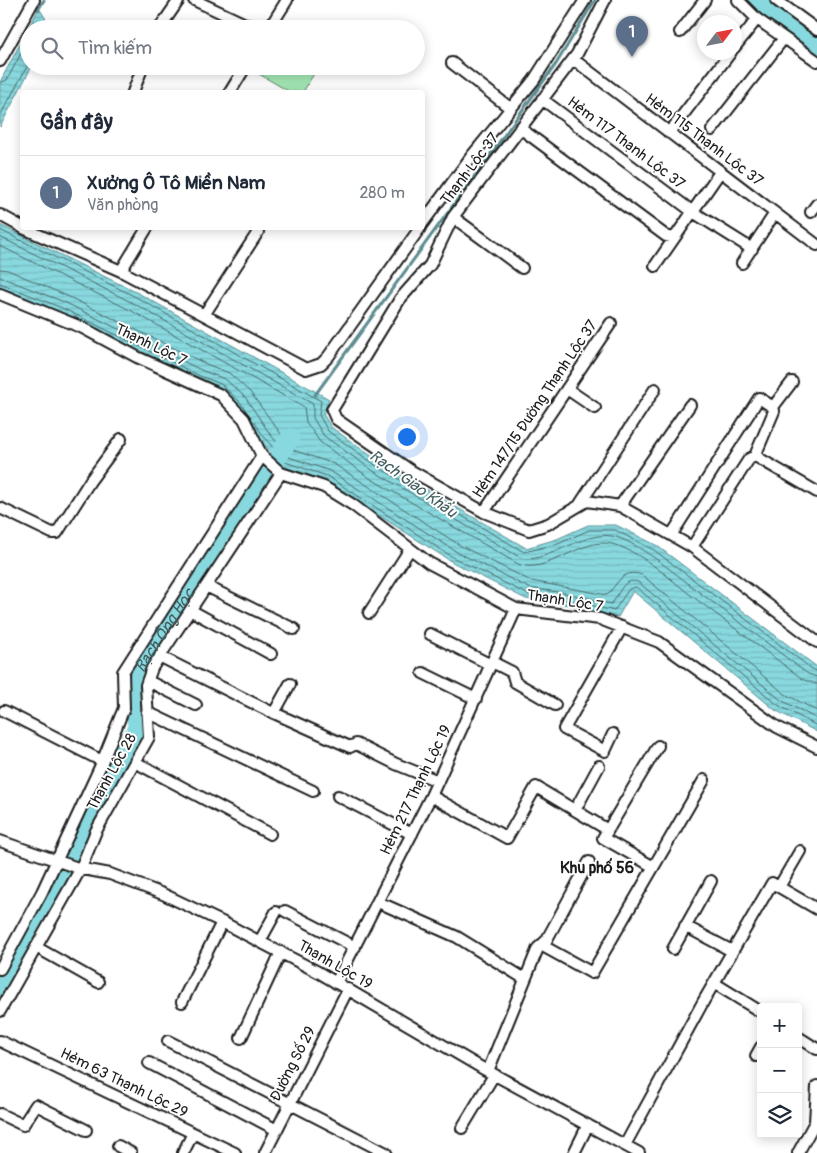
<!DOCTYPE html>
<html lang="vi">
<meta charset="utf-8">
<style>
:root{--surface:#fff;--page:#f2f2f3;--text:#1f2937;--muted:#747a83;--line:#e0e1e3;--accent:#1c1c1c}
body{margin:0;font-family:Pangolin,sans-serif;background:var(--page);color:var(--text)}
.controls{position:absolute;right:15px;bottom:15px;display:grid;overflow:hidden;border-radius:5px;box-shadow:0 2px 12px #0003}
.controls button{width:45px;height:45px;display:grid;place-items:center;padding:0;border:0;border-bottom:1px solid var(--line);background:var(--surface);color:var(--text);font:25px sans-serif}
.compass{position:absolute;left:697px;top:15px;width:45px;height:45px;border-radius:50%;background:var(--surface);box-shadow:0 2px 12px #0003;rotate:58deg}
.you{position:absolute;left:406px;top:436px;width:18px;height:18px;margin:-12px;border:4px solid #fff;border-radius:50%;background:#1a73e8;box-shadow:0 0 0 8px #1a73e833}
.badge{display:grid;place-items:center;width:32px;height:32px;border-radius:50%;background:var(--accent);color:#fff;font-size:16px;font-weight:700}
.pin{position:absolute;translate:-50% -41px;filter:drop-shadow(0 1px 2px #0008)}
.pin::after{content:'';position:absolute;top:26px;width:18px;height:15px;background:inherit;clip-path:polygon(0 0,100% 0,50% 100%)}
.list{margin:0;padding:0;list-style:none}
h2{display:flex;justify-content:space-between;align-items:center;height:65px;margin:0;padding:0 20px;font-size:21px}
h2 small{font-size:16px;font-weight:400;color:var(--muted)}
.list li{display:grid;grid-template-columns:32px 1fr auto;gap:15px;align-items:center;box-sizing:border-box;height:75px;padding:0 20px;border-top:1px solid var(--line)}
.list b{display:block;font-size:19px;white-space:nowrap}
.list p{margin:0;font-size:16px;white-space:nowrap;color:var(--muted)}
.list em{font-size:16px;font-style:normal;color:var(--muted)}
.icon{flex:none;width:28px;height:28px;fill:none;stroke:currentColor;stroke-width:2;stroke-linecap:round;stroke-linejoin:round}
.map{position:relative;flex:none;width:817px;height:1153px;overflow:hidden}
.search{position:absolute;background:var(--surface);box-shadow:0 2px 12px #0003;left:20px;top:20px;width:405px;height:55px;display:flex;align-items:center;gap:12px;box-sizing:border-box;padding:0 18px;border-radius:28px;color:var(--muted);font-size:19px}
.panel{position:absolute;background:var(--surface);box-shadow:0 2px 12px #0003;left:20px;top:90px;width:405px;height:140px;border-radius:5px}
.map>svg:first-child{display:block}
</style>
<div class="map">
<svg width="817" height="1153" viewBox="0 0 817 1153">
<defs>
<pattern id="water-rules" width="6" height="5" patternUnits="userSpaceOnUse" patternTransform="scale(1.25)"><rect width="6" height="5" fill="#88d9df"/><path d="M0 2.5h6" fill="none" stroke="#75babf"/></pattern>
</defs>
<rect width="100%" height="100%" fill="#fff"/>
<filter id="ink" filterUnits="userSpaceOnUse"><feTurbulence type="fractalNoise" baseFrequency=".02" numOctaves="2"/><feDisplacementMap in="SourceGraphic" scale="10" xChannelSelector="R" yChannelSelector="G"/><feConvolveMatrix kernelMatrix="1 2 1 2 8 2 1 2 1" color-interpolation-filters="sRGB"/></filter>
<g filter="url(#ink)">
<path fill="#a3e8b4" stroke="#608268" d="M 254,66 L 306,66 L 315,72 L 303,92 L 290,92 L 252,70 Z"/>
<path fill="url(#water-rules)" stroke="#5d8d91" d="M 39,8 L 52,29 L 29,29 L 29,66 L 32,66 L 0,127 L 0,82 Z
M 0,225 L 138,293 L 329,399 L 323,414 L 331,427 L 381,463 L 526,548 L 557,539 L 588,525 L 616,525 L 656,545 L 817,667 L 817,732 L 775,710 L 633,591 L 618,617 L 569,605 L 526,599 L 452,562 L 325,481 L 282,466 L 261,441 L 237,405 L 198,381 L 60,313 L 0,287 Z"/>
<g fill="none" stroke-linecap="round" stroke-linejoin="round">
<path stroke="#47686a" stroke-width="1" d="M 0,83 L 7,80 L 29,38
M 0,116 L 29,63
M 0,230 L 136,297 L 321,401 L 319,415 L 328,431 L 378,467 L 524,552 L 558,544 L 589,530 L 615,530 L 654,550 L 812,669 L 817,671
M 0,237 L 133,303 L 313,404 L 313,418 L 324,436 L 375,472 L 521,558 C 544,565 582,531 612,536 C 635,540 676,574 695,589 C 733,617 771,646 808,674 L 817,677
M 0,246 L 130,310 L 304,407 L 306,422 L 320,442 L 371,479 L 518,564 C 547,576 582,536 612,544 C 639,551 667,576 688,593 C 727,622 765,651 804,680 L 817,684
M 0,269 L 8,270 L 67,296 L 206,364 L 229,373 L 250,392 L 293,450 L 334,464 L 461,546 L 531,581 L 607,595 C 618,584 622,568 642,575 L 785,694 L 817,711
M 0,277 L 64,302 L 203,371 L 225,379 L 245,397 L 270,434 L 289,457 L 330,471 L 457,552 L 529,588 L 571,594 L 611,604 C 620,595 622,577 638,582 L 781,700 L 817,719
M 0,283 L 62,308 L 200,376 L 221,384 L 240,402 L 265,438 L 285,462 L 327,476 L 454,558 L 527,594 L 570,600 L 614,611 L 629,589 L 636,587 L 778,705 L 817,726"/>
<path stroke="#5d8d91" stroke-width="3" d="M 38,10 L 44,0
M 315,395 L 556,64 L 595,0"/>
<g stroke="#88d9df" stroke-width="19">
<path d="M 757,0 L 817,44"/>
<path id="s1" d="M 0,988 L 62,876 L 97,799 L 137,728 L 134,678 L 290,438"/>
</g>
<g stroke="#1c1c1c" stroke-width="14">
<path id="minor" d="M 194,0 L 256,29
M 605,0 L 577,54 L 453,217 L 430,265 L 400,299 L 332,410 L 336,419 L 410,470 L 484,512 L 529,530 L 548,524 L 587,501 L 620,506 L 692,547 L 817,642
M 738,0 L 757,19 L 817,61
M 776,0 L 817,30
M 159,29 L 179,0
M 269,29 L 287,0
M 680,32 L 705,0
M 734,48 L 757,19
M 573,59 L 817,245
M 0,61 L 34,0
M 452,63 L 510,108
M 133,92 L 143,66
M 230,92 L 246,66
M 542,99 L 693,212 L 752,249
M 520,128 L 666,236 L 674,238
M 712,130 L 784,38
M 669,133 L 731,52
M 811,212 L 817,204
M 0,215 L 22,227
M 453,217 L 522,268
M 422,224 L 471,157 L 534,80 L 585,0
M 23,228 L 121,271 L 306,369 L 321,364 L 328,357 L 420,228
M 742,263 L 775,213
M 655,266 L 720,172
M 121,271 L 147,228
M 0,294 L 83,328 L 137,357 L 221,395 L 244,419 L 262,456 L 281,473 L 324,487 L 353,505 L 429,563 L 516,609 L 600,619 L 659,642 L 777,727 L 817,747
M 204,315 L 258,232
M 567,389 L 595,408
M 773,407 L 792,382
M 580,504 L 655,389
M 620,506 L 690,405
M 0,508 L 52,533 L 57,533 L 90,481 L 121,439
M 484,512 L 611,323
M 672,534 L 759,398 L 773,407 L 774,411 L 755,456
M 692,547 L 749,459 L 755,456 L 817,492
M 208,587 L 294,629
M 192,611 L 271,654
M 369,613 L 410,549
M 430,634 L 491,665
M 161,657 L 269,711
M 492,662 L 512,672 L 515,682 L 555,705
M 423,673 L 476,699
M 148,681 L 196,705
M 290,684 L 274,713 L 350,747 L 356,744 L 396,764 L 438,781
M 4,711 L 102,761
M 147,712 L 313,791
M 613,734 L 605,751 L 564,729 L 622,627
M 135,762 L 270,834
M 338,796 L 412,834
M 431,796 L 507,838 L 536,787 L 608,830 L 603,838 L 652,866
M 575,810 L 599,766
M 608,830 L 658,746
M 0,841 L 78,868 L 110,874 L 163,894 L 222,922 L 318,972 L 482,1068 L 639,1153
M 779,887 L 800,851
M 378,902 L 457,937 L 525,979
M 285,911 L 355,947
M 685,926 L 732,951
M 260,941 L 276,912
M 541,945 L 592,973 L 704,780
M 36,947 L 98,982
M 673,949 L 711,881
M 0,969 L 42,892 L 100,767 L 124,708 L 123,672 L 262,456
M 336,983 L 431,796 L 516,609
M 714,983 L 761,1012
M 182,1002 L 222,922
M 0,1011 L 81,868 L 96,831 L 149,737 L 146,685 L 152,668 L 281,473
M 798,1037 L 817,1049
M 241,1038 L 281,952
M 0,1041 L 235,1153
M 168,1041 L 386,1153
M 756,1056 L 761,1047
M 149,1063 L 277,1130
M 488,1071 L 538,948 L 546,941 L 589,862
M 0,1114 L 23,1125 L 36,1105 L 86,1130
M 462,1128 L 494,1075
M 625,1145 L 703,1002 L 772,883 L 817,909
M 118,1146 L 131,1153
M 183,1153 L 193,1133
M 265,1153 L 348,989
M 574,1153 L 588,1125
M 798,1153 L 815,1122 L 817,1086"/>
</g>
<use href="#minor" stroke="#fff" stroke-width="10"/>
</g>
</g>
<g text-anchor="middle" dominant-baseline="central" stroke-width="4" stroke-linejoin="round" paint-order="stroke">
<g font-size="15" fill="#1c1c1c" stroke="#fff">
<text transform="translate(704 140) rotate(37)">Hẻm 115 Thạnh Lộc 37</text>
<text transform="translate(626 143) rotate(37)">Hẻm 117 Thạnh Lộc 37</text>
<text transform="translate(470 169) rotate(-53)">Thạnh Lộc 37</text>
<text transform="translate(151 345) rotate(26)">Thạnh Lộc 7</text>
<text transform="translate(535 409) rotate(-56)">Hẻm 147/15 Đường Thạnh Lộc 37</text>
<text transform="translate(565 601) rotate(9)">Thạnh Lộc 7</text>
<text transform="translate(112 772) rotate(-61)">Thạnh Lộc 28</text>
<text transform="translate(416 790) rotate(-64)">Hẻm 217 Thạnh Lộc 19</text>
<text transform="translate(335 965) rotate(30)">Thạnh Lộc 19</text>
<text transform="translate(293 1064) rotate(-63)">Đường Số 29</text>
<text transform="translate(124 1083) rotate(26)">Hẻm 63 Thạnh Lộc 29</text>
</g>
<g font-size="16" font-style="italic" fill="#425e60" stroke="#fff">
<text transform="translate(413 484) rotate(36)">Rạch Giao Khẩu</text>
<text stroke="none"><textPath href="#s1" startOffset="401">Rạch Ông Học</textPath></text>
</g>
<g font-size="16" font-weight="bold" fill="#1c1c1c" stroke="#fff">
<text x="597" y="868">Khu phố 56</text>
</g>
</g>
</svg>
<div class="controls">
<button>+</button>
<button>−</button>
<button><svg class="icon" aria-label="layers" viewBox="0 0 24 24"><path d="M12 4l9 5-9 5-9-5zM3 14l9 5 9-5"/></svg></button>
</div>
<svg class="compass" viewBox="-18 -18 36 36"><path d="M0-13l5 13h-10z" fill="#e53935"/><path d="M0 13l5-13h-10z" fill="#747a83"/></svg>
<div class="you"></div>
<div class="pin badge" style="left:632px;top:57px;background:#5c6f8a">1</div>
<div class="search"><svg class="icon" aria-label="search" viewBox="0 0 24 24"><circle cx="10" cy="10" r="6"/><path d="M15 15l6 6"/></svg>Tìm kiếm</div>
<section class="panel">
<h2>Gần đây<small></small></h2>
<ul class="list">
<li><span class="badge" style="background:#5c6f8a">1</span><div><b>Xưởng Ô Tô Miền Nam</b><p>Văn phòng</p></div><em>280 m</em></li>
</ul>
</section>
</div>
